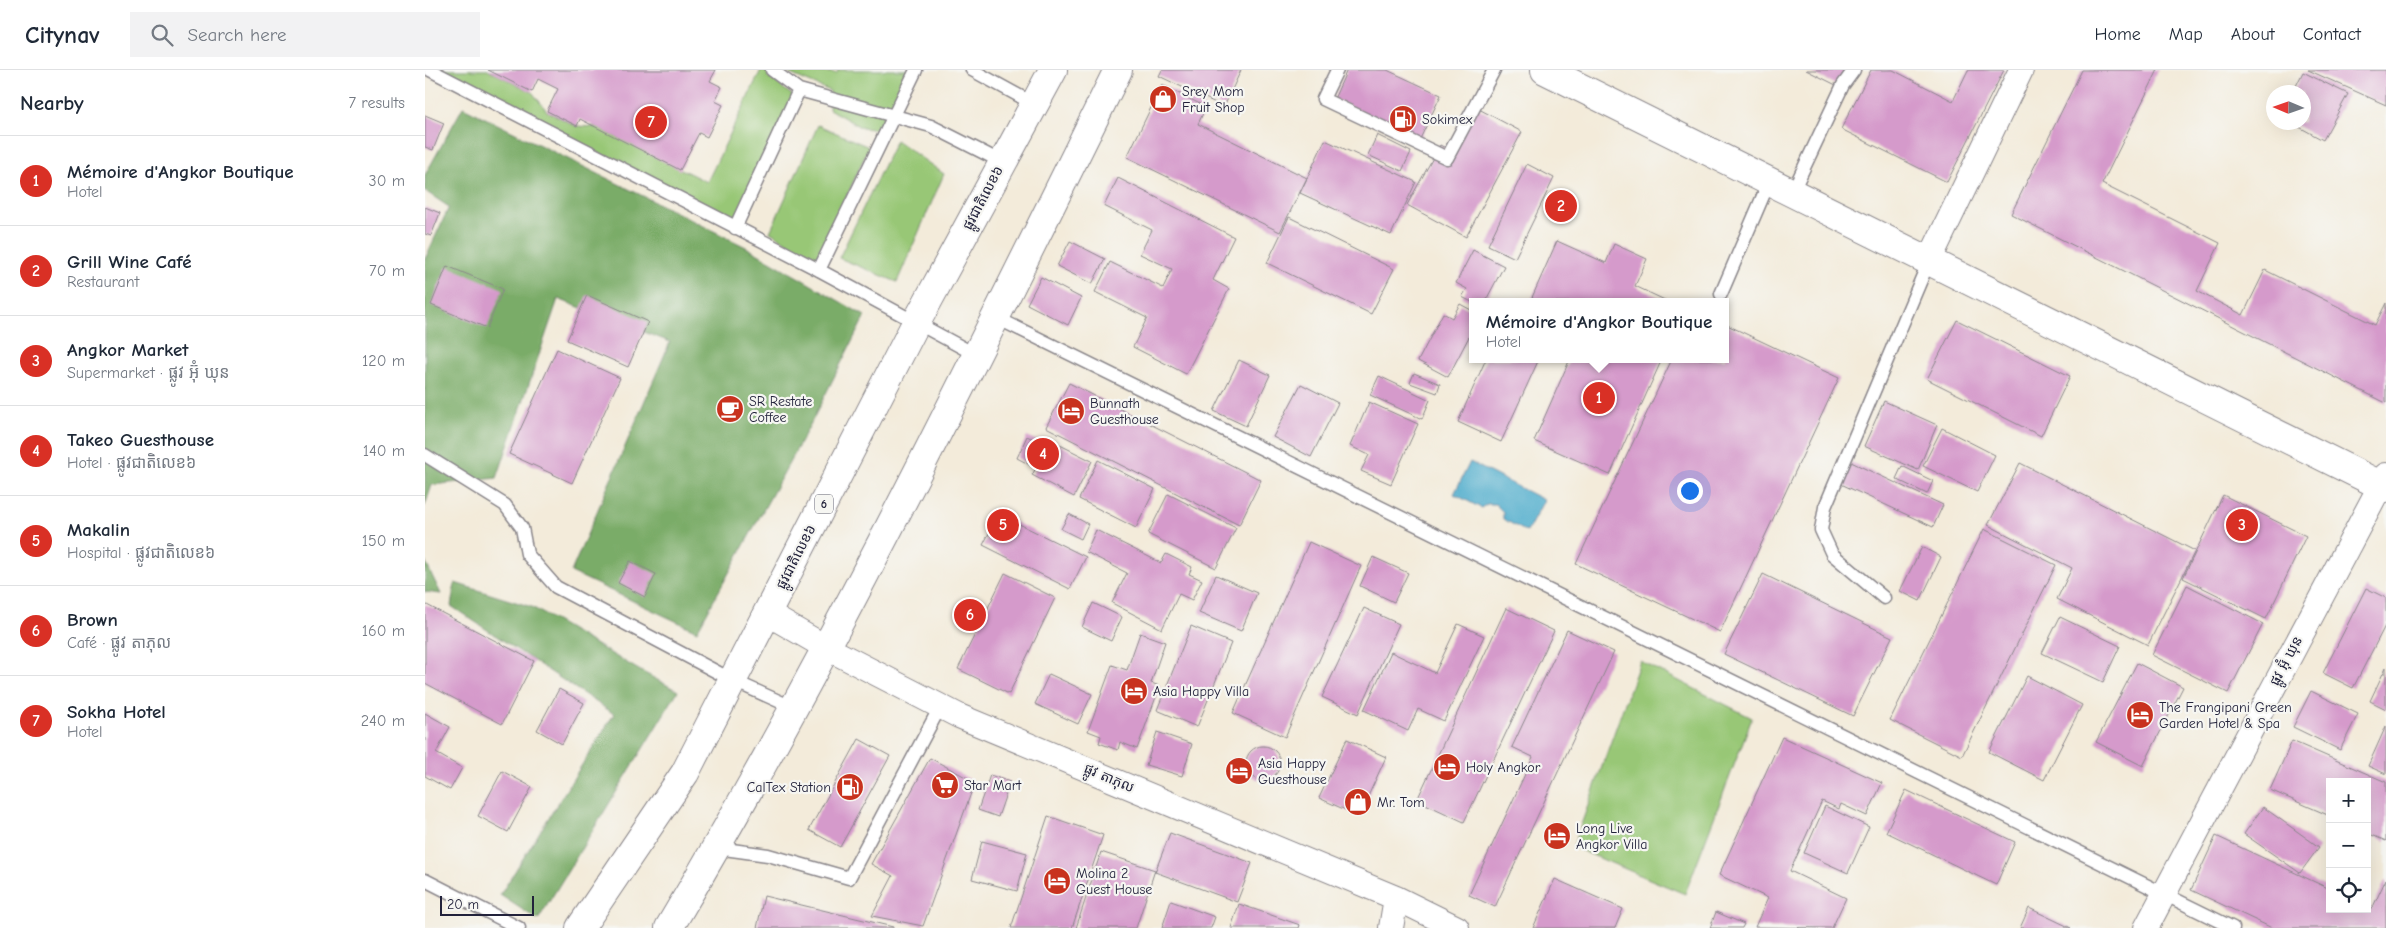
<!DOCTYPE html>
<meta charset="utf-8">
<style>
:root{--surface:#fff;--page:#f2f2f3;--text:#1f2937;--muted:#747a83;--line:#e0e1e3;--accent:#d93025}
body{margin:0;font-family:"Comic Neue","Noto Sans Khmer",sans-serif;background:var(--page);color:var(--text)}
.controls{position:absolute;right:15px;bottom:15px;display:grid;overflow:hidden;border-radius:0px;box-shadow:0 5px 20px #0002}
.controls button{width:45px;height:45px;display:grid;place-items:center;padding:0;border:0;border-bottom:1px solid var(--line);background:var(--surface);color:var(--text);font:25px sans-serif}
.compass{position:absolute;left:1841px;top:15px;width:45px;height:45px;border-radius:50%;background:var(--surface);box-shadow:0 5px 20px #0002;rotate:272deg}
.scale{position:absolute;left:15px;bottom:12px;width:94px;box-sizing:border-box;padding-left:5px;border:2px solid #22223b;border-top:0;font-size:14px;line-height:18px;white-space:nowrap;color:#22223b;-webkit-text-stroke:4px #f6f6f2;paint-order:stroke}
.you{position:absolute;left:1264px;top:420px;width:18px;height:18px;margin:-12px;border:4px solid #fff;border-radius:50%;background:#1a73e8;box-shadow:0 0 0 8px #1a73e833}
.badge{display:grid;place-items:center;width:32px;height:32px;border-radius:50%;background:var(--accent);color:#fff;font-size:16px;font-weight:700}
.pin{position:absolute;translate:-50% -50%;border:2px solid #fff;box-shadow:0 1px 5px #0006}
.popup{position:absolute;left:1044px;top:228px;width:260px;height:65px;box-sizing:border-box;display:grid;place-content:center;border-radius:0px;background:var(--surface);filter:drop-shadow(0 1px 4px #0005);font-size:16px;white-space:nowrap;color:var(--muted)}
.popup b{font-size:19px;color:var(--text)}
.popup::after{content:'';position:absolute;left:50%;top:100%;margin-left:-10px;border:10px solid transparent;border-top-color:var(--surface)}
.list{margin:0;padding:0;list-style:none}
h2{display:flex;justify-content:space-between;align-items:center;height:65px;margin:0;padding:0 20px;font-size:21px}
h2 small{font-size:16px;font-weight:400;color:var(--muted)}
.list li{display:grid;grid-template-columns:32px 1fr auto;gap:15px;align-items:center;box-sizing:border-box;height:90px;padding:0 20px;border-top:1px solid var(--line)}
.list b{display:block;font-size:19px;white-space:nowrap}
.list p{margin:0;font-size:16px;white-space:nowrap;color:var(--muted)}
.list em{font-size:16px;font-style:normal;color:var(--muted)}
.icon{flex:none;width:28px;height:28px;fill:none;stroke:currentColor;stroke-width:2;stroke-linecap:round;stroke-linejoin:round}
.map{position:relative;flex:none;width:1961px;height:858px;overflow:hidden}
header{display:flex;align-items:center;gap:30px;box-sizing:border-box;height:70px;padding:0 25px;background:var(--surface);border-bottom:1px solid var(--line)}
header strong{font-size:24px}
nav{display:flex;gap:28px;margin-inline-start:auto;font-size:18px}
.search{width:350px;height:45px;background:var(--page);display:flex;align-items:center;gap:12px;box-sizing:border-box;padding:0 18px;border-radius:0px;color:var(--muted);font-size:19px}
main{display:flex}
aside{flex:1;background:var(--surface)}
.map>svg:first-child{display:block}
</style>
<header>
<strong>Citynav</strong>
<div class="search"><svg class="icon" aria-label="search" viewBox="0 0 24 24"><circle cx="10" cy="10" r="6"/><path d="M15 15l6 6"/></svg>Search here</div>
<nav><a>Home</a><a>Map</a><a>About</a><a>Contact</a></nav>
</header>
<main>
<aside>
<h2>Nearby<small>7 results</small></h2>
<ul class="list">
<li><span class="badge">1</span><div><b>Mémoire d'Angkor Boutique</b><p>Hotel</p></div><em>30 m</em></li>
<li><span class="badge">2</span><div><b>Grill Wine Café</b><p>Restaurant</p></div><em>70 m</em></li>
<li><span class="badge">3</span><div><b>Angkor Market</b><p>Supermarket · ផ្លូវ អ៊ុំ ឃុន</p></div><em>120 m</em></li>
<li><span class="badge">4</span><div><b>Takeo Guesthouse</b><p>Hotel · ផ្លូវជាតិលេខ៦</p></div><em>140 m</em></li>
<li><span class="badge">5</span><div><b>Makalin</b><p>Hospital · ផ្លូវជាតិលេខ៦</p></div><em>150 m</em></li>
<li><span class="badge">6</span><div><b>Brown</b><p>Café · ផ្លូវ តាភុល</p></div><em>160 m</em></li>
<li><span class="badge">7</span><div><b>Sokha Hotel</b><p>Hotel</p></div><em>240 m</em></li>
</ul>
</aside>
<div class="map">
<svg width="1961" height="858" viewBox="0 0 1961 858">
<rect width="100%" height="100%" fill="#f6f6f2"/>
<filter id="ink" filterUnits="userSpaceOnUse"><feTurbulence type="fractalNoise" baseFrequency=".02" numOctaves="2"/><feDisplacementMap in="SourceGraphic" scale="10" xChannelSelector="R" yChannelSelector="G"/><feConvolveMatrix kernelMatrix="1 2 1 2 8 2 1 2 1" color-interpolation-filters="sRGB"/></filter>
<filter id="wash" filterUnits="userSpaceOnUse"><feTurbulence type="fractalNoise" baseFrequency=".0096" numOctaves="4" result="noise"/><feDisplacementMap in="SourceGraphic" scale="20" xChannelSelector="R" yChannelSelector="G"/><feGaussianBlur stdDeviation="1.12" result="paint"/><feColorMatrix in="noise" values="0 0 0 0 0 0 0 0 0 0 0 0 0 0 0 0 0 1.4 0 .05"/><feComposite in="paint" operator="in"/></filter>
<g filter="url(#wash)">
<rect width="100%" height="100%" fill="#f3ebda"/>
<path fill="#98c776" stroke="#5d7458" d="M 7,0 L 63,0 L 107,22 L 122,41 L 151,56 L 171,57 L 282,112 L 336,0 L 350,0 L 342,6 L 371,28 L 312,152 Z
M 356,0 L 412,3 L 413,0 L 486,0 L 458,60 L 437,58 L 404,39 L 405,21 Z
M 393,55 L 444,77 L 393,190 L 345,162 Z
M 471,70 L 519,104 L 472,212 L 414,188 Z
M 1215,591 L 1327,648 L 1260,824 L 1148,777 Z"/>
<path fill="#7aac67" stroke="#4e6751" d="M 38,37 L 321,177 L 440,246 L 385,355 L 272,561 L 146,502 L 245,272 L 133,229 L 72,408 L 7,415 L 0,436 L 0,189 L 24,137 L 0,121 L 0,105 Z
M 0,491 L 16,524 L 0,522 Z
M 30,513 L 107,537 L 214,600 L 253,621 L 113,850 L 75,825 L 189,644 L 26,536 Z"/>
<path fill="#4daccc" stroke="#386784" d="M 1045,392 L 1119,430 L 1102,462 L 1078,449 L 1078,442 L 1070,434 L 1062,434 L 1056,438 L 1029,424 Z"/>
<g id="blocks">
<path fill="#d59acb" d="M 63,0 L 291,0 L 285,11 L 297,17 L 290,31 L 298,35 L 282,67 L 274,63 L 255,100 L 155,49 L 152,56 L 122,41 L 133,19 L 113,9 L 107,22 Z
M 737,0 L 816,0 L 799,37 L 734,6 Z
M 922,0 L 962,0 L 1016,25 L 995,69 L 909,29 Z
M 1381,0 L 1420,0 L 1413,16 Z
M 1446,0 L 1468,0 L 1528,31 L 1543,0 L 1579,0 L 1522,112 L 1416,59 Z
M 1657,0 L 1733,0 L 1677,114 L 1795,173 L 1772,221 L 1818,245 L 1840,200 L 1950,255 L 1961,233 L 1961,333 L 1586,144 Z
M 1883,0 L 1961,0 L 1961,35 Z
M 1878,2 L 1923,24 L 1898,70 L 1865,52 L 1878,52 L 1878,22 L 1868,22 Z
M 737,15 L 781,37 L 773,54 L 882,108 L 855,162 L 702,87 Z
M 1052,38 L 1097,62 L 1041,167 L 982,135 L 1015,75 L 1028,82 Z
M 0,45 L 19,53 L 8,80 L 0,77 Z
M 952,65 L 986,82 L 977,101 L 943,85 Z
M 900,70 L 991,112 L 966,165 L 875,123 Z
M 1102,94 L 1129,108 L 1090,188 L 1063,175 Z
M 693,108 L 809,167 L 788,210 L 804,219 L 761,304 L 708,277 L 722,248 L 670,222 L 685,192 L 738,218 L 747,199 L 715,184 L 727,160 L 679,136 Z
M 0,137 L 15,143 L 6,166 L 0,164 Z
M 864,147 L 969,199 L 946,244 L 842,193 Z
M 645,171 L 680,189 L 667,214 L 632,196 Z
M 1132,171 L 1181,193 L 1189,174 L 1222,189 L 1210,216 L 1244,232 L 1105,232 Z
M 1048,180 L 1079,196 L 1060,232 L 1047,232 L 1037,227 L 1042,219 L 1031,213 Z
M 22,196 L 78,219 L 62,258 L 6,235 Z
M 616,207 L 656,228 L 643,255 L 602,234 Z
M 162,225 L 223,252 L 203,297 L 142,270 Z
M 1035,234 L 1048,241 L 1048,259 L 1023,307 L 993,291 L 1018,243 L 1027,248 Z
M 1532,250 L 1645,306 L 1616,366 L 1502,309 Z
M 1300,254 L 1414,308 L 1295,562 L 1151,494 L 1247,289 L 1300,289 Z
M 132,279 L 195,308 L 147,413 L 84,384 Z
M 1061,289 L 1114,289 L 1076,372 L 1033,352 Z
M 1145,289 L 1237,289 L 1185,405 L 1109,371 Z
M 814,290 L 845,305 L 821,356 L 789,341 Z
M 989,303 L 1015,314 L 1012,323 L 985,313 Z
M 954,306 L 1005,330 L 997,349 L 945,325 Z
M 644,313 L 836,410 L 814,455 L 621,357 Z
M 876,314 L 913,333 L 886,387 L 848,367 Z
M 1459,331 L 1512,355 L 1493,400 L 1439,376 Z
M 944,332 L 993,354 L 966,414 L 936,401 L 944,385 L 925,376 Z
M 1517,358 L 1570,385 L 1552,422 L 1498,396 Z
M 602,366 L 622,376 L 625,370 L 667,391 L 649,427 L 607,405 L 611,398 L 592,388 Z
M 673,390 L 730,419 L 711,458 L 654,429 Z
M 1426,392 L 1518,435 L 1508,457 L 1416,414 Z
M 1595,393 L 1770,481 L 1723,575 L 1632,529 L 1647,498 L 1563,455 Z
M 1477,396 L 1508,411 L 1502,424 L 1471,409 Z
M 743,424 L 811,458 L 791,498 L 723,464 Z
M 1798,425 L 1881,466 L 1841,549 L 1758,508 Z
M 574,444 L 661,487 L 645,519 L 558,475 Z
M 644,444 L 663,454 L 656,469 L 636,459 Z
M 1559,459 L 1631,495 L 1537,686 L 1465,650 Z
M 671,460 L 736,493 L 741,484 L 767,497 L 764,504 L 777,510 L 767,530 L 754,524 L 737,559 L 687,533 L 702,503 L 661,482 Z
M 884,472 L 936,496 L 860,667 L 808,643 Z
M 1497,477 L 1516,487 L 1495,531 L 1475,521 Z
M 948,487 L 983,503 L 969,532 L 935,516 Z
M 205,491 L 231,504 L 220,527 L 193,513 Z
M 580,503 L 630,528 L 584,624 L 533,599 Z
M 1338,504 L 1467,567 L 1428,646 L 1299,584 Z
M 791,505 L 832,523 L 816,561 L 774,543 Z
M 1762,515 L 1838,554 L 1803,623 L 1727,585 Z
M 1941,518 L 1961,528 L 1961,554 L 1928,618 L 1898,603 Z
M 668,533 L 697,547 L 686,571 L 657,557 Z
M 0,534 L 109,591 L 77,654 L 0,613 Z
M 939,538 L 974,554 L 933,644 L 897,627 Z
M 1081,538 L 1129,561 L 1039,752 L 992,730 Z
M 1635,547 L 1695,576 L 1678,612 L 1617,583 Z
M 1033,554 L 1059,566 L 1019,651 L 993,639 L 983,661 L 939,640 L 966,582 L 1010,603 Z
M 766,556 L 806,573 L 772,657 L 732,640 Z
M 1142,560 L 1189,582 L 1070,837 L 1044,825 L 1108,687 L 1087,677 Z
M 715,563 L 740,572 L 726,613 L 735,616 L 712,679 L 695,672 L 693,680 L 674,673 L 676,666 L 663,661 L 687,595 L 702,600 Z
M 1712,593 L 1758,617 L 1718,696 L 1671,672 Z
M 1961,597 L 1961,639 L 1945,631 Z
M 624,604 L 667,624 L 653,654 L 610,634 Z
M 1602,606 L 1657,635 L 1619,710 L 1564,682 Z
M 134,619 L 159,633 L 137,674 L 112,660 Z
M 1886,621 L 1933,644 L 1915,680 L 1868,657 Z
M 0,643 L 25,657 L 11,683 L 37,698 L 25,720 L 0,706 Z
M 1961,656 L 1961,704 L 1943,696 Z
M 732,662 L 767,674 L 757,706 L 721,695 Z
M 1357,667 L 1457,713 L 1442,746 L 1416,734 L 1414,739 L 1397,731 L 1365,801 L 1421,828 L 1407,858 L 1330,857 L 1343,828 L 1294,805 Z
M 434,669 L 465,686 L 415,777 L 384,760 Z
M 922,669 L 961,687 L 934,746 L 894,728 Z
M 1867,671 L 1961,712 L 1961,771 L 1942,763 L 1942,712 L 1905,712 L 1905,746 L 1845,720 Z
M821 693a17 17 0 1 1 34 0a17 17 0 1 1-34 0Z
M 505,688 L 550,712 L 498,856 L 447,846 L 468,806 L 446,794 Z
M 77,701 L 107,717 L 83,762 L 53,746 Z
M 565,705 L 585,712 L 573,747 L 553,740 Z
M 1481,720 L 1590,772 L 1571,815 L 1461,762 Z
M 1400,736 L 1444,757 L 1423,803 L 1379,783 Z
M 1838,737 L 1894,777 L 1875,803 L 1819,764 Z
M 623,746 L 678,765 L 647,858 L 586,858 Z
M 745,763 L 827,793 L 812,832 L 730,802 Z
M 1791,766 L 1905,819 L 1905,839 L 1942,839 L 1942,837 L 1947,839 L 1961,809 L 1961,858 L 1847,858 L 1766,820 Z
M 557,771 L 602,783 L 592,821 L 547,809 Z
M 676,782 L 730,800 L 711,858 L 651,858 Z
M 1130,809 L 1198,839 L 1190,858 L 1108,858 Z
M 339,826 L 468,857 L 468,858 L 332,858 Z
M 746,831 L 790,847 L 786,858 L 737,858 Z
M 814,834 L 875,855 L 874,858 L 806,858 Z
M 1604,838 L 1646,858 L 1595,858 Z
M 1291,842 L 1319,854 L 1317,858 L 1285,858 Z"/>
</g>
</g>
<g filter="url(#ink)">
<use href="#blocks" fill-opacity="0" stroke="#8a868a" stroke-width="1"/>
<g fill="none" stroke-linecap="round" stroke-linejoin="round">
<g stroke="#8a868a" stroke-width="15">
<path id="service" d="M 5,0 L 394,200 L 553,286
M 347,0 L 374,20 L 506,56 L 577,92
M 547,0 L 609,34
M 912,0 L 898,29 L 1022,88 L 1069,0
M 1367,123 L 1418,15 L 1429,0
M 310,158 L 374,20
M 394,200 L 491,0
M 1296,224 L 1344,112
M 570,247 L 1808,858
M 0,385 L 80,435 L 97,458 L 102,484 L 131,517 L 309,611 L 369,638
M 1459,528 L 1407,484 L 1396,460 L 1400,437 L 1504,191
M 292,778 L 343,785 L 424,808 L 515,637
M 0,810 L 94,858"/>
</g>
<g stroke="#8a868a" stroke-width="26">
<path id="minor" d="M 1504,191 L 1596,0
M 343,544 L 402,578 L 534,646 L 971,828 L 1032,858
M 966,858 L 971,828
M 1721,858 L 1961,405"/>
</g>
<g stroke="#8a868a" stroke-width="30">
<path id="secondary" d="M 1120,0 L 1961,418"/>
</g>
<g stroke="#8a868a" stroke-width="30">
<path id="primary" d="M 155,858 L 260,703 L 491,253 L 628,0
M 244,858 C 409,580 550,289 693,0"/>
</g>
<use href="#service" stroke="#fff" stroke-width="12"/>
<use href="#minor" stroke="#fff" stroke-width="24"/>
<use href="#secondary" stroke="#fff" stroke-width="28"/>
<use href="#primary" stroke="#fff" stroke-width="28"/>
</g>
</g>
<defs>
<g id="shop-disc" transform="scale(1.4375)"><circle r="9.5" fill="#c8321e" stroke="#f6f6f2"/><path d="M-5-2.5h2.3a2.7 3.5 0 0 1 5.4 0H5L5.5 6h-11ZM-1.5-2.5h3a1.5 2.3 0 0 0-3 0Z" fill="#fff"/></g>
<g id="fuel-disc" transform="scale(1.4375)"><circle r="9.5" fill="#c8321e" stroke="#f6f6f2"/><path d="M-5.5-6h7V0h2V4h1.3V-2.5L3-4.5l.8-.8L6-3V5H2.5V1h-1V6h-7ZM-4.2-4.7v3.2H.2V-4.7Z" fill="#fff"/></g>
<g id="cafe-disc" transform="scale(1.4375)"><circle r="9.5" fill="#c8321e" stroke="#f6f6f2"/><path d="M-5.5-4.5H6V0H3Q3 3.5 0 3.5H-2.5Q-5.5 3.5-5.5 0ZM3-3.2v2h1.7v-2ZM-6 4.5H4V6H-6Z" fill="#fff"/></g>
<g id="hotel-disc" transform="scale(1.4375)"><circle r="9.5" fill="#c8321e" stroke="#f6f6f2"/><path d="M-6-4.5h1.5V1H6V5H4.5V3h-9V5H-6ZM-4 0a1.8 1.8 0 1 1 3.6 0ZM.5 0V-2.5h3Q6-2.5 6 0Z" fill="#fff"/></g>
<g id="supermarket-disc" transform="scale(1.4375)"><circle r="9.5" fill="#c8321e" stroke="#f6f6f2"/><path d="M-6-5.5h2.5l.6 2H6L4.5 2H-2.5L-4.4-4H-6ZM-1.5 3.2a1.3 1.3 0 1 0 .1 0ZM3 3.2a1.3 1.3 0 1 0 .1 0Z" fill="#fff"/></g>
</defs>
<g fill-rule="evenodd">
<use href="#shop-disc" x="738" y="29"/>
<use href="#fuel-disc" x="978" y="49"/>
<use href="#cafe-disc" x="305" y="339"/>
<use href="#hotel-disc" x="646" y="341"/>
<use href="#hotel-disc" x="709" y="621"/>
<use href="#hotel-disc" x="1715" y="645"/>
<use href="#hotel-disc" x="1022" y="697"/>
<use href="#hotel-disc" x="814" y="701"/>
<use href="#supermarket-disc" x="520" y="715"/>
<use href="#fuel-disc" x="425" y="717"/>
<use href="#shop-disc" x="933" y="732"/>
<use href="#hotel-disc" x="1132" y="766"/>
<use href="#hotel-disc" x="632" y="811"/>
</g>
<g text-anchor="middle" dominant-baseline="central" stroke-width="4.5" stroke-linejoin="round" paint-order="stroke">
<rect fill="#f6f6f2" stroke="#626272" stroke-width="1" x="390" y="424.5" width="18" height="19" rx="4"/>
<g font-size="12" font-weight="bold" fill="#22223b">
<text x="399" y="434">6</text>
</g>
<g font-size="14" fill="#22223b" stroke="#f6f6f2" text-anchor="start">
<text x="757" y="21">Srey Mom<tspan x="757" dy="16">Fruit Shop</tspan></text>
<text x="997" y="49">Sokimex</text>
<text x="324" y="331">SR Restate<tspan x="324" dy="16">Coffee</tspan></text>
<text x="665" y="333">Bunnath<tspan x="665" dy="16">Guesthouse</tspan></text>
<text x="728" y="621">Asia Happy Villa</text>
<text x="1734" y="637">The Frangipani Green<tspan x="1734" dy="16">Garden Hotel &amp; Spa</tspan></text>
<text x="833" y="693">Asia Happy<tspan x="833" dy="16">Guesthouse</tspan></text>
<text x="1041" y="697">Holy Angkor</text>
<text x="539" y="715">Star Mart</text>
<text x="406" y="717" text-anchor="end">CalTex Station</text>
<text x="952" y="732">Mr. Tom</text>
<text x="1151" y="758">Long Live<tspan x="1151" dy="16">Angkor Villa</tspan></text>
<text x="651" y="803">Molina 2<tspan x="651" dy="16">Guest House</tspan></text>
</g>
<g font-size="14" fill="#22223b" stroke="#f6f6f2">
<text transform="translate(558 128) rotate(-62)">ផ្លូវជាតិលេខ៦</text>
<text transform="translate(371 487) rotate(-63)">ផ្លូវជាតិលេខ៦</text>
<text transform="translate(1861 591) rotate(-62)">ផ្លូវ អ៊ុំ ឃុន</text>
<text transform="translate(684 708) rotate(23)">ផ្លូវ តាភុល</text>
</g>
</g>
</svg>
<div class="controls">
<button>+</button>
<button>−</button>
<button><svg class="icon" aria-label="locate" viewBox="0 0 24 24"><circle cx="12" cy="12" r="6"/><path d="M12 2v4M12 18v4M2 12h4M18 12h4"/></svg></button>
</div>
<svg class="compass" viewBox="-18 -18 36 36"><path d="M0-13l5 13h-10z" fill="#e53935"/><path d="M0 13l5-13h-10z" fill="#747a83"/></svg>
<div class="scale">20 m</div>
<div class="you"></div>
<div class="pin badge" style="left:1174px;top:328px">1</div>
<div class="popup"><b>Mémoire d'Angkor Boutique</b>Hotel</div>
<div class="pin badge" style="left:1136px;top:136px">2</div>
<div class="pin badge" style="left:1817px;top:455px">3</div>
<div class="pin badge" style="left:618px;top:384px">4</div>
<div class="pin badge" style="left:578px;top:455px">5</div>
<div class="pin badge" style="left:545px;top:545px">6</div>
<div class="pin badge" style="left:226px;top:52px">7</div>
</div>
</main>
